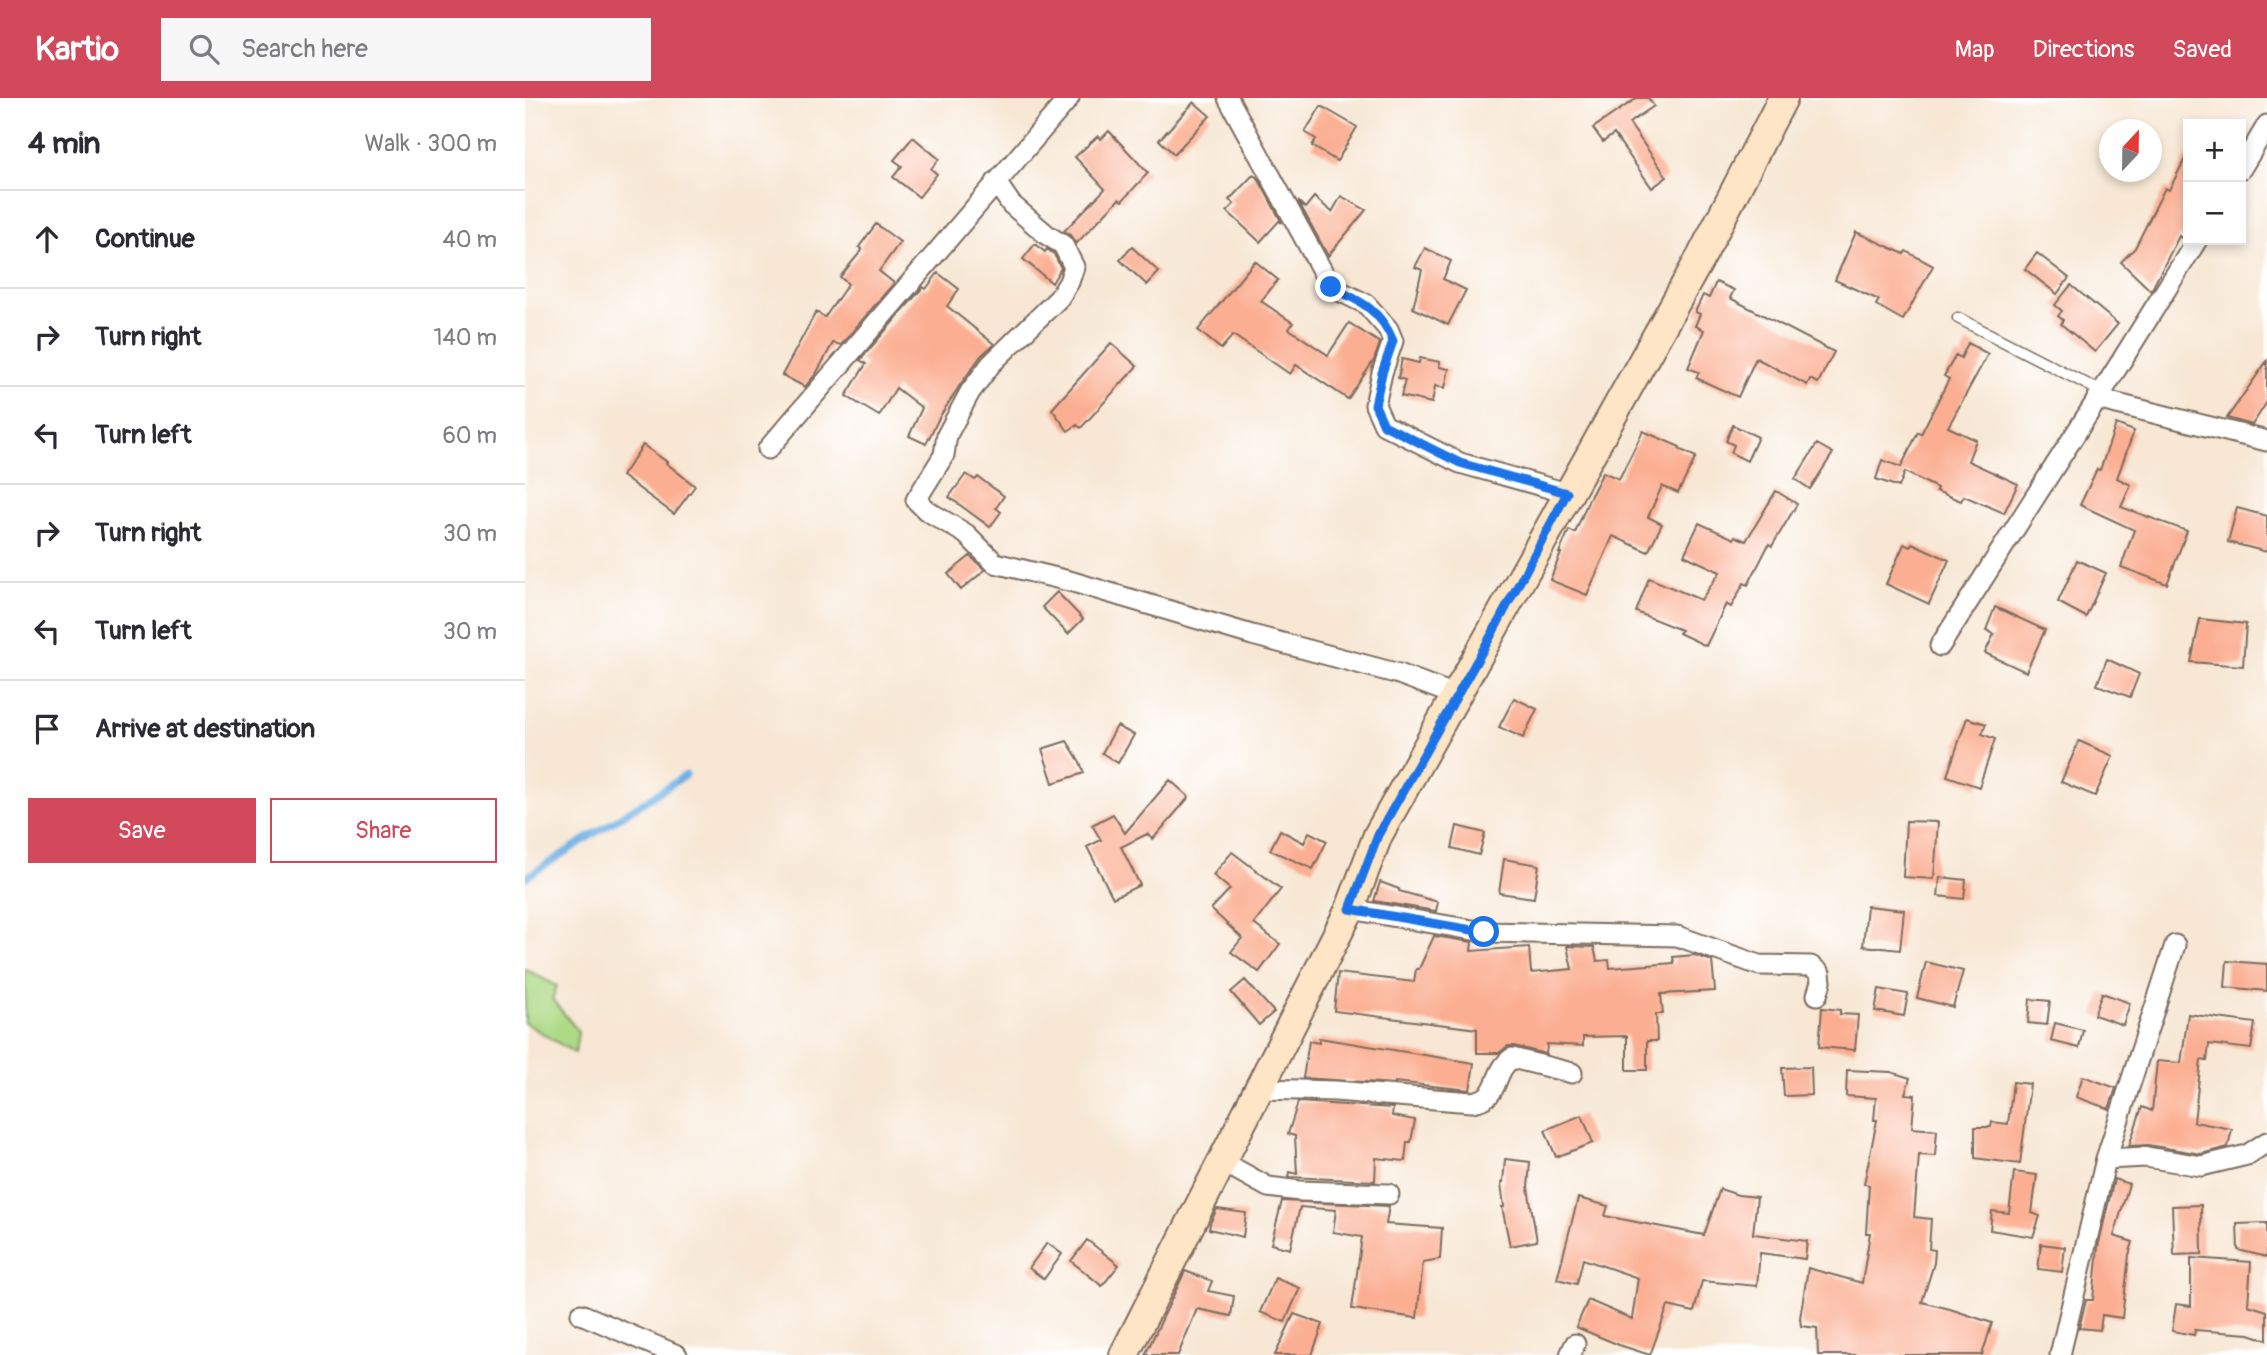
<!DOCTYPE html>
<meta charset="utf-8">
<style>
:root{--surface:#fff;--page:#f7f7f7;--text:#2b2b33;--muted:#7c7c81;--line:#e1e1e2;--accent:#d1495b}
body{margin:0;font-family:Pangolin,sans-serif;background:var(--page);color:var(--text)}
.controls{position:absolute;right:21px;top:21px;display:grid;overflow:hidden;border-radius:0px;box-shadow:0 4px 10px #0003}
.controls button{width:63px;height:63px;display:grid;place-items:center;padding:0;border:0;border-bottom:2px solid var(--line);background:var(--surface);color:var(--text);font:35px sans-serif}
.compass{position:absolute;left:1574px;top:21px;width:63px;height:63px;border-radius:50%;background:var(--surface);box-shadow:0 4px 10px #0003;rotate:22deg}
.stop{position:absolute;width:21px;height:21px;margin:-16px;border:5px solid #1a73e8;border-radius:50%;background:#fff}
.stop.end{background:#1a73e8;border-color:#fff;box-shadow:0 2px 7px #0008}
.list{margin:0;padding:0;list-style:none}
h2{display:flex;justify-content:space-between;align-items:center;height:91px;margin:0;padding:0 28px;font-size:30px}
h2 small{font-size:23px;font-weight:400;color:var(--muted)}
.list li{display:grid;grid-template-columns:46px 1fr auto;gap:21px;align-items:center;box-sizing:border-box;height:98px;padding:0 28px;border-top:2px solid var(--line)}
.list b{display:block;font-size:26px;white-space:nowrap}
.list em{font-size:23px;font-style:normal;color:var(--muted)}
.actions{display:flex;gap:14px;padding:21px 28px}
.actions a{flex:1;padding:16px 0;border:2px solid var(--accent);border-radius:0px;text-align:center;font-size:24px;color:var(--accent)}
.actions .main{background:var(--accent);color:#fff}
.icon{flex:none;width:38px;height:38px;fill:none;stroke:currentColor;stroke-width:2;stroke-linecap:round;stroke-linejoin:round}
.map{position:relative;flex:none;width:1742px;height:1257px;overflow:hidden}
header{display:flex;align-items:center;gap:42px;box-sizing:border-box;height:98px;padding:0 35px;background:var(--accent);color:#fff}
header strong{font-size:33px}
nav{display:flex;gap:38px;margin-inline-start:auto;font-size:24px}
.search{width:490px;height:63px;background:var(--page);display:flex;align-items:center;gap:18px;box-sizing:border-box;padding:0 24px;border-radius:0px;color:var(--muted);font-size:26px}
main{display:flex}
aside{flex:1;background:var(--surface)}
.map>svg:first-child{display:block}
</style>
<header>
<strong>Kartio</strong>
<div class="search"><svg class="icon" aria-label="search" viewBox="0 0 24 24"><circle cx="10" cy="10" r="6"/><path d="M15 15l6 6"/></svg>Search here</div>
<nav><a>Map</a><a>Directions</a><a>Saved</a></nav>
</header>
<main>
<aside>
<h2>4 min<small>Walk · 300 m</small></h2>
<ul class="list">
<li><svg class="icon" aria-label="ahead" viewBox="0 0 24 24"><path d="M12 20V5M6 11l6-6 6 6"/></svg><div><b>Continue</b></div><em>40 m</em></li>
<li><svg class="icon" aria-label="right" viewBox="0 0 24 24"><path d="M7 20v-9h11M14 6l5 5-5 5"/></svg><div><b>Turn right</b></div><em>140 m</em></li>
<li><svg class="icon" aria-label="left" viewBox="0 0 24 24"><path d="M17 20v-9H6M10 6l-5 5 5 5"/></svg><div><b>Turn left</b></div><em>60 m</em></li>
<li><svg class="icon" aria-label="right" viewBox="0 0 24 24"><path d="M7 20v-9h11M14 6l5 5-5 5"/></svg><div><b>Turn right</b></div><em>30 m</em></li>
<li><svg class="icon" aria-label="left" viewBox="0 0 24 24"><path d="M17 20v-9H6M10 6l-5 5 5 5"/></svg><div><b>Turn left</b></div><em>30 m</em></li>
<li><svg class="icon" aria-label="arrive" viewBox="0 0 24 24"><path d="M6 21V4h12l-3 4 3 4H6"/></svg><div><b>Arrive at destination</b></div></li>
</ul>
<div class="actions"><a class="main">Save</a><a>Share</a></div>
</aside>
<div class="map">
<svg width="1742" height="1257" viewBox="0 0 1742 1257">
<rect width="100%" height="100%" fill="#fff"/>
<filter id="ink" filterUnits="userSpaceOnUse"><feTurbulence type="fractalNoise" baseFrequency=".0143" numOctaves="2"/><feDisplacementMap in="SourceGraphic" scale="14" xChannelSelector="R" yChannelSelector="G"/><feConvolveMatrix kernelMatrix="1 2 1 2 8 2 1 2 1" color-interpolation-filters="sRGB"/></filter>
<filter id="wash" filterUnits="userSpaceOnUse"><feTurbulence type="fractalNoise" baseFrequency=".00686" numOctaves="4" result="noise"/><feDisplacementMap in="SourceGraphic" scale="28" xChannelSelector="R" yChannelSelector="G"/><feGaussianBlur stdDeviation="1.57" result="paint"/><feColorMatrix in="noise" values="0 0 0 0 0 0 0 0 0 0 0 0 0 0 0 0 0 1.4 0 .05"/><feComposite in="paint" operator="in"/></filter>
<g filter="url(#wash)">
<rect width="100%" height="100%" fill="#f7e7d4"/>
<path fill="#adda87" stroke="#748252" stroke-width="2" d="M 0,871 L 32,888 L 27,901 L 53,933 L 50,955 L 0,925 Z"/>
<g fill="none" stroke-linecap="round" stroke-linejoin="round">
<path stroke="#6fb1e4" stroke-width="7" d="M 0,780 L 161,677"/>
</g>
<g id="blocks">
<path fill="#fbae91" d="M 1112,0 L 1123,0 L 1129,8 L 1104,25 L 1142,79 L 1127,90 L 1089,36 L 1078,44 L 1068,30 Z
M 669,4 L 685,18 L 649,56 L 634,42 Z
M 796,8 L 832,29 L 812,63 L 787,48 L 791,41 L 780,34 Z
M 584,33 L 623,75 L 597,103 L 594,101 L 551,146 L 545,137 L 539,133 L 580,91 L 550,59 L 573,38 L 576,41 Z
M 388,39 L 414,61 L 406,71 L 412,76 L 394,99 L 368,79 L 377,68 L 369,62 Z
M 1663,55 L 1663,134 L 1658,141 L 1654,138 L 1626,193 L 1596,164 L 1610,150 L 1640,90 L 1644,92 Z
M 728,77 L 733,80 L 757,125 L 754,123 L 735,144 L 702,113 L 709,106 L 704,102 Z
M 816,98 L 841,112 L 803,158 L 773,103 L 780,110 L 789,99 L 807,114 Z
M 351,126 L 375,144 L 354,173 L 369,185 L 316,247 L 308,245 L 291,276 L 280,289 L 257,277 L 291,214 L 300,219 L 323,186 L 315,179 L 337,152 L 334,149 Z
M 1331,134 L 1379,156 L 1381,153 L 1408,168 L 1378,222 L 1351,207 L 1354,202 L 1310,182 Z
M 510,146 L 520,154 L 522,151 L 529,156 L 536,170 L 527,185 L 498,161 Z
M 607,149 L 634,174 L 622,187 L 595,162 Z
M 900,150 L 926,163 L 918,181 L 941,192 L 923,227 L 888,210 L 897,172 L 890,169 Z
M 1512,155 L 1544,180 L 1532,196 L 1500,171 Z
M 730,163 L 753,182 L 736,203 L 768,225 L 764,231 L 803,257 L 824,225 L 855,245 L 849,262 L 823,301 L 771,267 L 765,276 L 708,237 L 696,251 L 673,232 Z
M 413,175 L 434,191 L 422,208 L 469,246 L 456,258 L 435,287 L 414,320 L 401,346 L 384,338 L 397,310 L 371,290 L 354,318 L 321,298 L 341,266 L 335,262 L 398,189 L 401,191 Z
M 1191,184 L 1209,192 L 1205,200 L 1309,254 L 1293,285 L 1285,281 L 1282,287 L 1231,260 L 1213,299 L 1171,280 L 1174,274 L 1163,270 L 1179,232 L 1170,228 L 1175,216 L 1170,214 L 1178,197 L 1184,200 Z
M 1546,187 L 1593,226 L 1570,254 L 1536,226 L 1538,222 L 1533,218 L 1537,213 L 1530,207 Z
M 586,245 L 612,268 L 556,330 L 552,327 L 543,333 L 527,311 Z
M 1443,245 L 1463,256 L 1423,329 L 1451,342 L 1443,363 L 1493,386 L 1479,415 L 1439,398 L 1436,403 L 1411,393 L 1412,390 L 1380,374 L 1374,389 L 1351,381 L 1357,362 L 1376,369 L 1393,334 L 1396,336 L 1424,281 L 1419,278 L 1431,257 L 1436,260 Z
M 895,260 L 915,264 L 914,269 L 924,271 L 920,290 L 910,288 L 907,305 L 876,298 L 880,282 L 873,280 L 877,261 L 894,265 Z
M 1742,263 L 1742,304 L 1727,327 L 1702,320 Z
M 1591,326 L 1609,333 L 1592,380 L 1606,387 L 1596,409 L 1662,433 L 1642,486 L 1596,469 L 1609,432 L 1555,407 L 1572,371 L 1575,372 Z
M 1208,327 L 1233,339 L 1222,363 L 1206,355 L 1209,347 L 1201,343 Z
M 1118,333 L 1155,349 L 1154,351 L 1171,359 L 1153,395 L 1137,388 L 1123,419 L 1137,426 L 1123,454 L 1088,438 L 1062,497 L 1025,482 L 1036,455 L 1034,455 L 1044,432 L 1050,435 L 1064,401 L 1078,374 L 1094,381 Z
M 1292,346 L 1308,355 L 1285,391 L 1270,381 Z
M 118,347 L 142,364 L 141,365 L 170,388 L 149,416 L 97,378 Z
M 441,376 L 450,382 L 453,379 L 479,398 L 471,410 L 476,414 L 465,429 L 424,399 Z
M 1251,393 L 1272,406 L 1247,448 L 1244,446 L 1223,487 L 1219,485 L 1206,509 L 1201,506 L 1181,548 L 1154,535 L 1156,532 L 1111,514 L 1124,480 L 1176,502 L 1195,474 L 1159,457 L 1174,425 L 1209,441 L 1210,438 L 1221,443 Z
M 1712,410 L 1742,418 L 1742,454 L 1703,444 Z
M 1387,445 L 1424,462 L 1404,506 L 1361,486 L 1379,446 L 1385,449 Z
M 445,458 L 460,472 L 436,492 L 423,476 Z
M 1552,462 L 1581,475 L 1561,519 L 1533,504 Z
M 532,494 L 558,521 L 543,536 L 517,509 Z
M 1470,509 L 1520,532 L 1501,574 L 1460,555 L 1469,536 L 1461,532 Z
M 1675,521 L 1721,526 L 1718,568 L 1666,564 Z
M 1582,561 L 1614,576 L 1605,599 L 1572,587 Z
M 989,600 L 1012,611 L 998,640 L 974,629 Z
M 1442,620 L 1461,626 L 1457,636 L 1470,641 L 1454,689 L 1422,678 Z
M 592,628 L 609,637 L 593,665 L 577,655 Z
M 542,643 L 555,664 L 559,675 L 528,685 L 517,651 Z
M 1554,643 L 1588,658 L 1570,698 L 1536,684 Z
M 645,682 L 664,699 L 628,741 L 622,736 L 596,749 L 615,787 L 588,800 L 562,749 L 576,742 L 567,727 L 588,716 L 600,735 Z
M 1381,723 L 1413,724 L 1409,781 L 1378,779 Z
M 932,728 L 960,735 L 954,757 L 927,750 Z
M 755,732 L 779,745 L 784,734 L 802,743 L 788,771 L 745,752 Z
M 707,754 L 756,791 L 729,826 L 755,846 L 734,874 L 706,854 L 717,840 L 686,811 L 705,791 L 688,777 Z
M 979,761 L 1014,767 L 1009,800 L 974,795 Z
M 1415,779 L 1441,782 L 1439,801 L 1413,798 Z
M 855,784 L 874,791 L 874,793 L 913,804 L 911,813 L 849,803 Z
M 1342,808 L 1379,812 L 1375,852 L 1338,848 Z
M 909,838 L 947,844 L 946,853 L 1004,849 L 1006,875 L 1047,871 L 1042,848 L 1069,849 L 1072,863 L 1084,862 L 1085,870 L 1149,865 L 1148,859 L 1170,857 L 1187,863 L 1190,893 L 1136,896 L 1138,916 L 1131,916 L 1132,943 L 1122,943 L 1122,972 L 1102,972 L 1102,938 L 1058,939 L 1058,948 L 1022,946 L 1021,956 L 989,948 L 983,948 L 974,955 L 952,955 L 952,931 L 809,913 L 813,875 L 889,884 L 891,871 L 894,871 Z
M 1702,863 L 1742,866 L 1742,893 L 1700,889 Z
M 1401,864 L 1438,873 L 1428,909 L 1392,900 Z
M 720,882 L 749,914 L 734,927 L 706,894 Z
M 1354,891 L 1383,896 L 1379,918 L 1350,913 Z
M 1577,895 L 1605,905 L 1598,927 L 1569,917 Z
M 1505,901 L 1525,903 L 1522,927 L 1503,925 Z
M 1297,910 L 1315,912 L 1315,916 L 1333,917 L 1330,952 L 1294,949 Z
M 1663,916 L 1730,925 L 1726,951 L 1684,946 L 1682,963 L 1676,962 L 1669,1024 L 1707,1031 L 1703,1049 L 1676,1056 L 1623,1047 L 1604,1048 L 1617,1009 L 1627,1013 L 1632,963 L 1656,965 Z
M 1530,925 L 1558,932 L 1554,950 L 1526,943 Z
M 794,940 L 949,965 L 945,992 L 870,984 L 870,986 L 778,980 L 784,943 L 794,945 Z
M 1286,969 L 1287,997 L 1259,998 L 1257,970 Z
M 1322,972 L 1366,974 L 1385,980 L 1380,996 L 1390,997 L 1387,1030 L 1412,1032 L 1410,1058 L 1394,1057 L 1389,1119 L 1406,1121 L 1404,1151 L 1410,1152 L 1409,1165 L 1397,1204 L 1425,1211 L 1467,1225 L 1457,1257 L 1293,1257 L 1292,1230 L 1276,1228 L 1275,1220 L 1283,1170 L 1337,1185 L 1345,1135 L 1341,1135 L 1344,1087 L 1339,1086 L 1352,1022 L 1349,1022 L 1351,1000 L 1321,998 Z
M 1558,978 L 1591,990 L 1584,1011 L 1551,999 Z
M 1488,984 L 1505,986 L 1495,1066 L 1450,1060 L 1450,1029 L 1466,1029 L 1467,1024 L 1483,1026 Z
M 773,1004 L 868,1010 L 867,1018 L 890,1022 L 886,1044 L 882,1044 L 880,1063 L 851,1060 L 850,1083 L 764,1079 L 765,1074 L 772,1076 L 770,1038 L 763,1036 Z
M 1057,1017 L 1068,1045 L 1031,1059 L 1020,1032 Z
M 980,1061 L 1005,1064 L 1003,1090 L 1012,1143 L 985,1148 L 977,1109 L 979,1109 L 976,1085 L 978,1084 Z
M 1489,1074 L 1512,1077 L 1507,1115 L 1515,1118 L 1508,1139 L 1465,1132 L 1467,1113 L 1484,1115 Z
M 1589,1081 L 1604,1086 L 1589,1138 L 1608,1144 L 1604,1157 L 1597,1220 L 1577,1217 L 1575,1232 L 1554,1230 L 1561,1202 L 1568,1202 L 1573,1149 Z
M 1195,1091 L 1213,1097 L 1232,1099 L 1228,1136 L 1282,1143 L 1280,1161 L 1235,1155 L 1232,1188 L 1177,1183 L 1169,1214 L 1143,1208 L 1125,1257 L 1094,1247 L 1051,1229 L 1063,1202 L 1107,1221 L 1113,1180 L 1058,1161 L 1052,1186 L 1032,1181 L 1053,1100 L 1083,1108 L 1080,1118 L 1179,1137 Z
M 757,1103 L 864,1108 L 861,1126 L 917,1130 L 915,1161 L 898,1164 L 892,1220 L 827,1211 L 837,1139 L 808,1134 L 811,1112 L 775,1109 L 765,1151 L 746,1146 Z
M 1676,1107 L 1677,1156 L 1649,1157 L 1647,1108 Z
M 692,1111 L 721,1115 L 718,1139 L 684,1131 L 685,1125 Z
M 1742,1125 L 1742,1159 L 1713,1152 L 1712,1126 Z
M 562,1142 L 594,1167 L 577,1188 L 546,1163 Z
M 522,1145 L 537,1156 L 519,1181 L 504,1170 Z
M 1516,1146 L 1540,1149 L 1537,1174 L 1513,1171 Z
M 1666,1160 L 1726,1164 L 1723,1207 L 1742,1213 L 1742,1242 L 1724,1236 L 1670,1232 L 1669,1237 L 1647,1233 L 1651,1206 L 1666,1208 Z
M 660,1173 L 687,1183 L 683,1193 L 709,1198 L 706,1218 L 672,1211 L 653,1257 L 620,1257 Z
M 750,1180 L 775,1190 L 760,1224 L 735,1214 Z
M 769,1216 L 798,1226 L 787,1257 L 750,1257 Z"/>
</g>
</g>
<g filter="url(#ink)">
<use href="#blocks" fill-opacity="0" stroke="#7d6c5e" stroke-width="2"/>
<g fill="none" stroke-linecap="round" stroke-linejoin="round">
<g stroke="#7d6c5e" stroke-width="13">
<path id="lane" d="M 1433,220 L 1577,294"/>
</g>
<g stroke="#7d6c5e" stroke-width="23">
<path id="street" d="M 703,0 L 806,189 L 841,206 L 863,231 L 868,243 L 857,275 L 850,307 L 859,327 L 935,365 L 1042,395
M 1716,71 L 1742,27
M 471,84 L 486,106 L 522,137 L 538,147 L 549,169 L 544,184 L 534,200 L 466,266 L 445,294 L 422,337 L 419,357 L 391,402 L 401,412 L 441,436 L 470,465 L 548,484 L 727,537 L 874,576 L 930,597
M 1572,301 L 1742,343
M 243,351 L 544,0
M 1415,548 L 1577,294 L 1672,142
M 825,811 L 959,834 L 1152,838 L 1234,867 L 1286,868 L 1295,875 L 1296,884 L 1292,897
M 733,991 L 810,993 L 947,1004 C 977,1000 966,975 987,960 L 1047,975
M 1581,1061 L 1650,847
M 696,1063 L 743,1089 L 775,1093 L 864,1096
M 56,1216 L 152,1257
M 1045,1257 L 1050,1246
M 1535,1257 L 1581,1061 L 1621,1059 L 1676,1068 L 1722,1057 L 1742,1044"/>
</g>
<g stroke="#7d6c5e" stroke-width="32">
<path id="secondary" d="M 599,1257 L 825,811 L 853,737 L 1177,157 L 1258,0"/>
</g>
<use href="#lane" stroke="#fff" stroke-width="10"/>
<use href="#street" stroke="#fff" stroke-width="19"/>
<use href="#secondary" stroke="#fde5c5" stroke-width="28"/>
</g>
</g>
<g fill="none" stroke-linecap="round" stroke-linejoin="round" filter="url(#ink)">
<path stroke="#1a73e8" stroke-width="9" d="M 806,189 C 835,203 855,211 868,243 L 857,275 L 850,307 L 859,327 L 935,365 L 1042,395 L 967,536 L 853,737 L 825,811 L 959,834"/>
</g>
</svg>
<div class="controls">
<button>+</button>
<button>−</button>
</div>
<svg class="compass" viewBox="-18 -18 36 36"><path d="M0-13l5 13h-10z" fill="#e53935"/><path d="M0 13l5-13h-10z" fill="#7c7c81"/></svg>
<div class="stop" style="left:959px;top:834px"></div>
<div class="stop end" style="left:806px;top:189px"></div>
</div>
</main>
